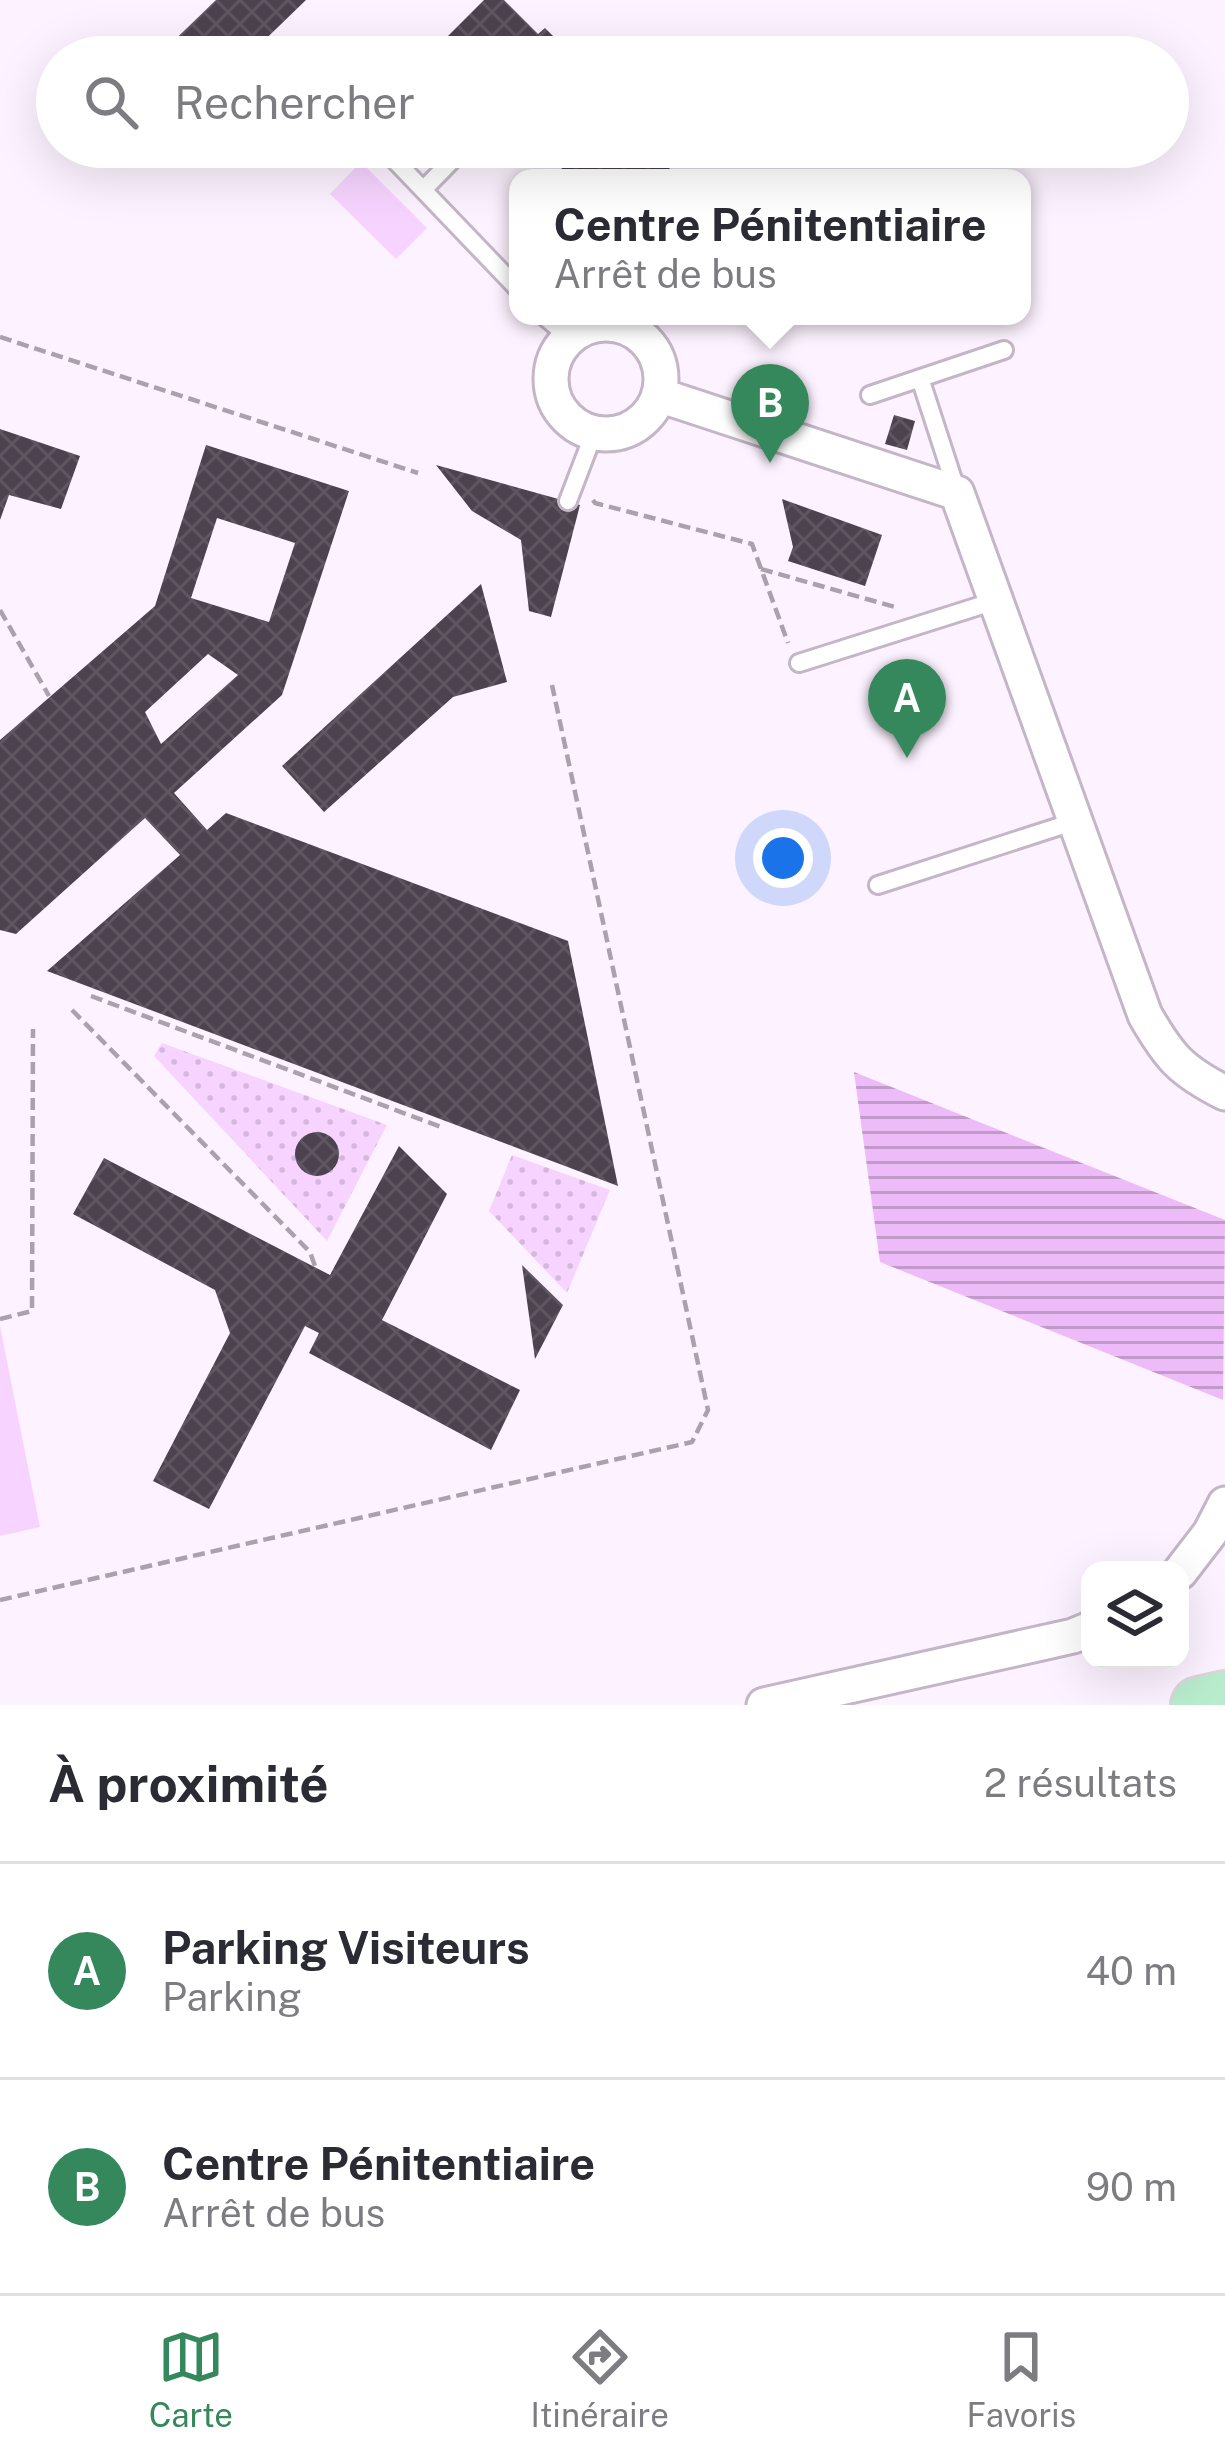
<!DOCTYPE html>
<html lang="fr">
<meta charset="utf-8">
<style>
:root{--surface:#fff;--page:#f7f7f7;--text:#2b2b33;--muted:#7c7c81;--line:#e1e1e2;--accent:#34885b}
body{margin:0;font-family:"Public Sans",sans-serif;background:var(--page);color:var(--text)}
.controls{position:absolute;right:36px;bottom:36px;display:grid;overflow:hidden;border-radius:24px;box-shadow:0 12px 48px #0002}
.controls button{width:108px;height:108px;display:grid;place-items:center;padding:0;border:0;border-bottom:3px solid var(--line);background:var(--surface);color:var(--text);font:60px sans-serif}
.you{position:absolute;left:783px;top:858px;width:42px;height:42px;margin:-30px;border:9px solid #fff;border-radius:50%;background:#1a73e8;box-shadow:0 0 0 18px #1a73e833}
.badge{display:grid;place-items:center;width:78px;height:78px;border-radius:50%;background:var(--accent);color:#fff;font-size:39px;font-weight:700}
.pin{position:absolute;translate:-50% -99px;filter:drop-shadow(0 3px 6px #0008)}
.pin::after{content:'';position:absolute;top:63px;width:42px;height:36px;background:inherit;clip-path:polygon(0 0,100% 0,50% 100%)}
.popup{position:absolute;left:509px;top:169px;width:522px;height:156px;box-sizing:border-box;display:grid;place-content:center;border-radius:24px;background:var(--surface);filter:drop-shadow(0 3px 9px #0005);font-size:39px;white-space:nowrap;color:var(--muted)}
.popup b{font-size:45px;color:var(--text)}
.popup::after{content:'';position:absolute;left:50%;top:100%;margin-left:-24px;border:24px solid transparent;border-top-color:var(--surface)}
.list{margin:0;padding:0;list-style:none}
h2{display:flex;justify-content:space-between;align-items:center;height:156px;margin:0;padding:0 48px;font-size:51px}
h2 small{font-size:39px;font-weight:400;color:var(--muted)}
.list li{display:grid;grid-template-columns:78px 1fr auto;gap:36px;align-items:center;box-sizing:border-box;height:216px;padding:0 48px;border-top:3px solid var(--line)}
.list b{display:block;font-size:45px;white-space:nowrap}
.list p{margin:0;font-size:39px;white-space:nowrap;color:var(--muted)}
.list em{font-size:39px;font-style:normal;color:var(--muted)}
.icon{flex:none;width:66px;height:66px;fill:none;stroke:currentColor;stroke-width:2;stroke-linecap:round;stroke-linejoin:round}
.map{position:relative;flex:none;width:1225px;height:1705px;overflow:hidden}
.search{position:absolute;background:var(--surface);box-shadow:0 12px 48px #0002;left:36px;right:36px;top:36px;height:132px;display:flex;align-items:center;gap:30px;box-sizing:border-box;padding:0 42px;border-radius:66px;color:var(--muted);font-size:45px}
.sheet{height:588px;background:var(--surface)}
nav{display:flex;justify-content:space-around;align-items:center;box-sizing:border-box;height:168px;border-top:3px solid var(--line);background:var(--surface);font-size:33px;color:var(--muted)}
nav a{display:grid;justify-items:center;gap:6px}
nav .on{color:var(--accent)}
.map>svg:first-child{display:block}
</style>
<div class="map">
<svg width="1225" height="1705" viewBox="0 0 1225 1705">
<defs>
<pattern id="garden-dots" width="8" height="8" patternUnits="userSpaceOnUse" patternTransform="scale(3)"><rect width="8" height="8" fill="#f7d4ff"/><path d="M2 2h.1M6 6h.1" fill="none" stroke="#d5b7dc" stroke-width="1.8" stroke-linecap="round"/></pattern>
<pattern id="water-rules" width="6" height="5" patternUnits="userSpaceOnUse" patternTransform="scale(3)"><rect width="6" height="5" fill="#edbbf8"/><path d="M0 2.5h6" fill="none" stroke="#c199ca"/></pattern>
<pattern id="building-cross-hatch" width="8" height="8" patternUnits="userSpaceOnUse" patternTransform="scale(3)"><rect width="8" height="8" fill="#4d424f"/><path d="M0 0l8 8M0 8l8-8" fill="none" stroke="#5f5661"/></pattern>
</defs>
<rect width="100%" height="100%" fill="#fdf2ff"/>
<path fill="#f7d4ff" d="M 361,162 L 427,228 L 396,259 L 330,194 Z
M 0,1326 L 40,1527 L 0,1536 Z"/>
<path fill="url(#garden-dots)" d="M 162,1043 L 387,1125 L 327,1241 L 154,1056 Z
M 512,1155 L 610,1190 L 567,1293 L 489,1211 Z"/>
<path fill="url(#water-rules)" d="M 854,1072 L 1225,1220 L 1223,1400 L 880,1262 Z"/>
<path fill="url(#building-cross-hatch)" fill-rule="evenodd" d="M 216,0 L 306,0 L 247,57 L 157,57 Z
M 484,0 L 504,0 L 538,34 L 545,28 L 574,57 L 449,57 L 438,46 Z
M 541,147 L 648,147 L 679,178 L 571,178 Z
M 894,415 L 915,421 L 907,450 L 885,444 Z
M 0,429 L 80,456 L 61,509 L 9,495 L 0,520 Z
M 206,445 L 349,491 L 282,695 L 174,793 L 207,830 L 226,813 L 568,941 L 618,1186 L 47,971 L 180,855 L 145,818 L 16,934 L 0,930 L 0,740 L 155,606 ZM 217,518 L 295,543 L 269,622 L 191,598 ZM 208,654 L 238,675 L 161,744 L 145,712 Z
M 436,465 L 580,505 L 551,617 L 529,611 L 521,540 L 472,511 Z
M 782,499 L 882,535 L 865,586 L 788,561 L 793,547 Z
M 481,584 L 507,682 L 453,697 L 324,812 L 282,766 Z
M295 1154a22 22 0 1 1 44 0a22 22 0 1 1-44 0Z
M 399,1146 L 447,1194 L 382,1320 L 520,1390 L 491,1450 L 309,1353 L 319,1333 L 305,1326 L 209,1509 L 153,1481 L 230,1333 L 215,1290 L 73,1214 L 104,1158 L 330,1275 Z
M 522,1265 L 563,1305 L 535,1359 Z"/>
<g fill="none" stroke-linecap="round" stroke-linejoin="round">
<g stroke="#c4b6c6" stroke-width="22">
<path id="lane" d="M 382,147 L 518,289
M 424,189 L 465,147
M 544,316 L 569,337
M 920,378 L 957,492
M 870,395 L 1004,350
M 568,501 L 594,433
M 799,663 L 995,601
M 878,885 L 1076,821"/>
</g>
<g stroke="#c4b6c6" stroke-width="39">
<path id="street" d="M551 379a55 55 0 1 1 110 0a55 55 0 1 1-110 0Z
M 659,395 L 957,493 L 1145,1015 C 1169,1057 1181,1071 1225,1093
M 1180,1572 L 1210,1533 L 1225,1504
M 764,1705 L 1073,1636 L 1090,1629"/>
</g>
<g stroke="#d9d8d9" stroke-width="60">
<path id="primary" d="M 1199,1705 L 1225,1699"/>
</g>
<path stroke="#aaa1ac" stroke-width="4.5" stroke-dasharray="12 6" stroke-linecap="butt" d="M 602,323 L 609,316
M 0,337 L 418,473
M 593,500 L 595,503 L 752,544 L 788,643
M 761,569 L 895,607
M 0,610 L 49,696
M 91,996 L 441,1127
M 72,1010 L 310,1252 L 315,1266
M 0,1319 L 32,1311 L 33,1029
M 0,1600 L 692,1442 L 708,1410 L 552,685"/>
<use href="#lane" stroke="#fff" stroke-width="16"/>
<use href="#street" stroke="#fff" stroke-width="33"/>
<use href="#primary" stroke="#b9ebcd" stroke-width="54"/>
</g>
</svg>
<div class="controls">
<button><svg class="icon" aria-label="layers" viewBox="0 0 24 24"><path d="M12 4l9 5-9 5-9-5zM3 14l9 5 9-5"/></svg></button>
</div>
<div class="you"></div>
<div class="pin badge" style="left:907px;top:758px">A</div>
<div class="pin badge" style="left:770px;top:463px">B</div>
<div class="popup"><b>Centre Pénitentiaire</b>Arrêt de bus</div>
<div class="search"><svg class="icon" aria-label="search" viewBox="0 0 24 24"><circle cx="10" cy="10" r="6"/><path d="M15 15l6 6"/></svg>Rechercher</div>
</div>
<section class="sheet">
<h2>À proximité<small>2 résultats</small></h2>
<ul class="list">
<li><span class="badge">A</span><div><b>Parking Visiteurs</b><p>Parking</p></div><em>40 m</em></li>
<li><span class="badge">B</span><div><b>Centre Pénitentiaire</b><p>Arrêt de bus</p></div><em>90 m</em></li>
</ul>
</section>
<nav>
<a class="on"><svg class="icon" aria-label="map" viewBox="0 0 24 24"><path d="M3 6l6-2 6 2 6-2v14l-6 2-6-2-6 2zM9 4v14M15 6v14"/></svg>Carte</a>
<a><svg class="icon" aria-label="directions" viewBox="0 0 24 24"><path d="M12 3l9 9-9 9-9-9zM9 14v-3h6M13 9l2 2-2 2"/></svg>Itinéraire</a>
<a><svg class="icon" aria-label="saved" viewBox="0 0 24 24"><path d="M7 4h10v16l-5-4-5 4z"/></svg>Favoris</a>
</nav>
